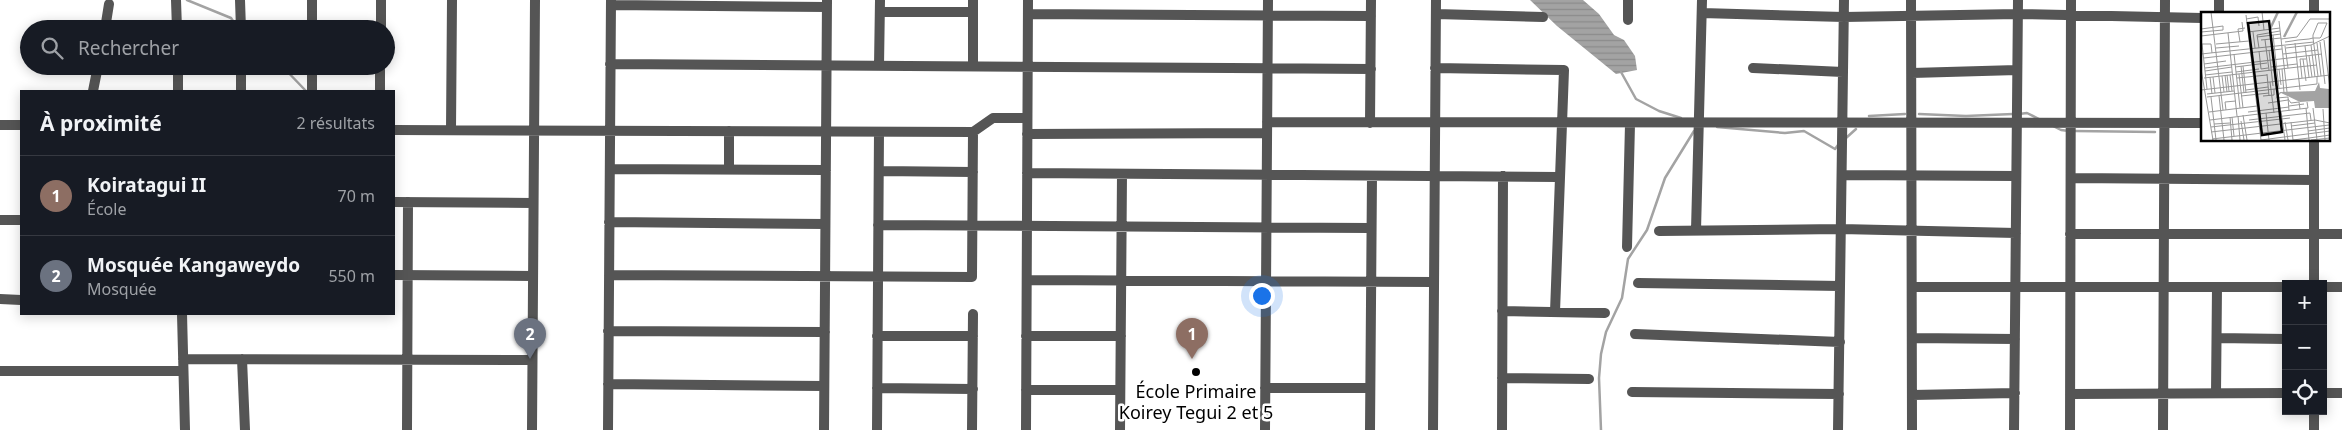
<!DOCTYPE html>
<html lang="fr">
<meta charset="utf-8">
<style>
:root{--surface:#171b24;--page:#242831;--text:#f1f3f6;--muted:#9ea1a6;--line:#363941;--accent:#8c9099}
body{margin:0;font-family:"Noto Sans",sans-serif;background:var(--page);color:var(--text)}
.controls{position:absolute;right:15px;bottom:15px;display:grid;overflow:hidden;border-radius:0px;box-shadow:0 2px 12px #0003}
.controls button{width:45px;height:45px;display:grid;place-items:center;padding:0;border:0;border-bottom:1px solid var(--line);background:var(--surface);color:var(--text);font:25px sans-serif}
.you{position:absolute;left:1261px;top:295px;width:18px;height:18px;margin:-12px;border:4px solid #fff;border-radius:50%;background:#1a73e8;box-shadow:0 0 0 8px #1a73e833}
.badge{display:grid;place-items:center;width:32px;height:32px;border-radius:50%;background:var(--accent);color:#fff;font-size:16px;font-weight:700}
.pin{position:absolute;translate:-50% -41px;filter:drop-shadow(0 1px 2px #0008)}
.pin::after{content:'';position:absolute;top:26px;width:18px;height:15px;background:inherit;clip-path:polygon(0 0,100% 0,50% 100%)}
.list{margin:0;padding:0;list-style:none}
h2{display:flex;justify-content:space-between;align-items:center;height:65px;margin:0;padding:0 20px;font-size:21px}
h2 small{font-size:16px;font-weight:400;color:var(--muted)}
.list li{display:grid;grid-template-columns:32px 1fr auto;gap:15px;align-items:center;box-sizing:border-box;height:80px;padding:0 20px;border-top:1px solid var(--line)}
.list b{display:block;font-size:19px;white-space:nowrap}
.list p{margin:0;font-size:16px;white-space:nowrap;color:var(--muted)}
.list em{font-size:16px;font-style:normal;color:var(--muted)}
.icon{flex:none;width:28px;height:28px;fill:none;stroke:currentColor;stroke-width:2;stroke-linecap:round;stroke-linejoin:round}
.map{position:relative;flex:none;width:2342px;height:430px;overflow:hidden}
.search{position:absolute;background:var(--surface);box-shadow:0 2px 12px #0003;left:20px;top:20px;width:375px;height:55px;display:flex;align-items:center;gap:12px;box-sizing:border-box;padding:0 18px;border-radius:28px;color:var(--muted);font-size:19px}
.panel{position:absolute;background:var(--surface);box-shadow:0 2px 12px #0003;left:20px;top:90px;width:375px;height:225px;border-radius:0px}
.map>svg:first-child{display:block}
</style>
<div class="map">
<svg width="2342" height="430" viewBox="0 0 2342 430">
<defs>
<pattern id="water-rules" width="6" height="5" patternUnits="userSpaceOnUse" patternTransform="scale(1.25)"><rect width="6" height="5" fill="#a3a3a3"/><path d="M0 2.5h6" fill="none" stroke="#8b8b8b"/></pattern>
</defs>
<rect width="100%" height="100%" fill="#fff"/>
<path fill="url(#water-rules)" d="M 1530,0 L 1583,0 L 1599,14 L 1614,35 L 1624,40 L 1635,56 L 1637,70 L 1616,74 L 1557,26 Z"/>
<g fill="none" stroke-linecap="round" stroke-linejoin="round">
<path stroke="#a3a3a3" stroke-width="2.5" d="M 187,0 L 231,18 L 237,27
M 282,66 L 306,91
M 1621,72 L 1636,99 L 1659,111 L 1681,118
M 1919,114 L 1966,116 L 2013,114
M 2019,114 L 2027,113 L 2039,119
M 1869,116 L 1905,114
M 2053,126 L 2061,130 L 2069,131
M 1717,127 L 1785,133 L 1804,131 L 1835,149 L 1838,145
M 2075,131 L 2155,132
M 1846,138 L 1856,129
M 1601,430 L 1599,378 L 1601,354 L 1606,332 L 1622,298 L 1628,259 L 1647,230 L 1665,178 L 1694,131"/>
<path stroke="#555" stroke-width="10" d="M 176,0 L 177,29
M 240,0 L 241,29
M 312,0 L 312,29
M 1628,0 L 1628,20
M 1911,0 L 1912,430
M 611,5 L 827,7
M 880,12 L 973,12
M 1702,13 L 1844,17 L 2018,14 L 2202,18
M 1028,14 L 1371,16
M 1436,14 L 1543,17
M 2219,14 L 2219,0
M 2314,14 L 2314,0
M 105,29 L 109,4
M 381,29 L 381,0
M 610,64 L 1371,69
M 178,66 L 178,91
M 241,66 L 241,91
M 312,66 L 312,91
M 879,66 L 880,0
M 973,66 L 973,0
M 1435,68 L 1564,70 L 1555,312
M 1753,68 L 1843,72
M 1912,73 L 2017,70
M 93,91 L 98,66
M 380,91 L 380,66
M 1267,122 L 2202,123
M 1370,123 L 1371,0
M 0,125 L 21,125
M 394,130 L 973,132 L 993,118 L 1027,118
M 451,130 L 452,0
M 1027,134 L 1267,133
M 2314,140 L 2314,284
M 610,169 L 826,170
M 729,169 L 729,131
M 879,171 L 973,172
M 1027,173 L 1558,177
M 1842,175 L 2016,176
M 2071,178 L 2314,180
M 394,202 L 533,203
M 0,220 L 21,220
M 609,222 L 825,224
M 878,225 L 1371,228
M 1696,230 L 1702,0
M 1659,231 L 1841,229 L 2016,233
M 2070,234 L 2342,234
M 1627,247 L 1630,124
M 394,275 L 533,276
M 609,275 L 972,277 L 973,132
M 1027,280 L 1434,282
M 1638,283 L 1840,286
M 1912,287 L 2286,287
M 2323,287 L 2342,287
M 0,299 L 21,300
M 1502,311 L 1605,313
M 182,314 L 185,430
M 608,331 L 825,332
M 1635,334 L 1840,342
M 877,336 L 973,336
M 1026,336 L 1121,336
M 1912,338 L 2015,339
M 2217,338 L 2286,339
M 183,359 L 532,360
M 242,359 L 245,430
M 0,371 L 183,371
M 1502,378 L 1589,379
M 608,384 L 824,386
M 877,388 L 973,389
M 1265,388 L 1370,388
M 1026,390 L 1120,390
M 1632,392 L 1839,394
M 2216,393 L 2217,287
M 2323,393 L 2342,393
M 2070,394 L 2286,393
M 1912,395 L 2015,393
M 2314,411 L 2314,430
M 407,430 L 408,202
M 532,430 L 535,0
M 608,430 L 611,0
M 824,430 L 827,0
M 877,430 L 879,132
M 972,430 L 973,314
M 1026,430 L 1028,0
M 1120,430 L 1122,174
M 1265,430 L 1268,0
M 1370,430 L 1372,176
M 1433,430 L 1436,0
M 1502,430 L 1503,176
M 1838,430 L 1844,0
M 2014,430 L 2018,0
M 2070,430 L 2071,0
M 2163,430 L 2165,0"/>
</g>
<circle fill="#000" stroke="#fff" stroke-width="2" cx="1196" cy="372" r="5"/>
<g text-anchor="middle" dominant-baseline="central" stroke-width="5" stroke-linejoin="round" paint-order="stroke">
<g font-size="18" fill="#000" stroke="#fff">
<text x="1196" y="391">École Primaire<tspan x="1196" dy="21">Koirey Tegui 2 et 5</tspan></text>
</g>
</g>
<g transform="translate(2201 12)">
<rect width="129" height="129" fill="#fff"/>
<path d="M 118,70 L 119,76 L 128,77 L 129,96 L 114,96 L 113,89 L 99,90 L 80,81 L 74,87 L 79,80 L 114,79 Z" fill="#a3a3a3"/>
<path fill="none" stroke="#a3a3a3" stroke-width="2.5" d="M 69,17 L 77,0M 83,25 L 96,0"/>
<path fill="none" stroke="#999" stroke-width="1" d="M 10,0 L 22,98M 61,0 L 63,18M 45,3 L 60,128 L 129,119M 45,7 L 57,5 L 58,14M 78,9 L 86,80M 0,17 L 22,14 L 22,18M 0,20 L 22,18M 47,20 L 79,16M 52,20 L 54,36M 27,21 L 36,104M 72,23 L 78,77M 0,24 L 42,19 L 41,10M 56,25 L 80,22M 80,27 L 96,25 L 109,7 L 129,7M 60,28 L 80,26M 64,28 L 68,58M 123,28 L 129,77M 39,30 L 37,17 L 44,16M 84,30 L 91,29 L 97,28 L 108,27 L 112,26 L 119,26 L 120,25 L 126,11 L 117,11 L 112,23 L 112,26 L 117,64M 119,30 L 124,72M 94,31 L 99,78M 116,31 L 120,64M 1,32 L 6,77M 1,32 L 10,32 L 11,41M 15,32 L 48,29M 110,33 L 114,65M 84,34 L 87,56M 104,34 L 108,65M 15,36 L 38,34M 58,36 L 56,23 L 79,19M 85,36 L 110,33 L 129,24M 68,38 L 72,74M 58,39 L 60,57 L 67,56M 0,42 L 113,30M 33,42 L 39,96M 82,42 L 117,38M 108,44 L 111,65M 3,46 L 81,37M 102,47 L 105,69M 3,52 L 25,49M 40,54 L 43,81M 42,54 L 45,81M 34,55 L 66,51M 70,55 L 96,52M 97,55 L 116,53M 4,56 L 121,42M 0,57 L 12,128M 78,57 L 80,73M 81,57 L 83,81M 73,58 L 75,74M 4,59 L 31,55M 35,60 L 58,57M 38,62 L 42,96M 66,62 L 68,84M 4,63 L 31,60M 24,63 L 26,80M 26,63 L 28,79M 29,63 L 31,79M 21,64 L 23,80M 9,65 L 11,82M 12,65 L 14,81M 3,66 L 97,55M 36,66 L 66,63M 101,66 L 99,47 L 105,47M 69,70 L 73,101M 0,78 L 129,63M 45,78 L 67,75M 6,82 L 33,79M 18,84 L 23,128M 40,84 L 68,81M 62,84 L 73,83 L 73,77M 6,85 L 116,72 L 116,64M 10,85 L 15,128M 76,86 L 87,85 L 88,99M 87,87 L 90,91 L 98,90 L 99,97M 67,91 L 87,88M 88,94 L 103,92M 105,96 L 108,128M 112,96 L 116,128M 122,97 L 124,128M 25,98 L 24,90 L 35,89M 80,99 L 84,128M 8,100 L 56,94M 47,100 L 88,95M 65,101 L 68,128M 42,103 L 46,128M 37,104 L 39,128M 29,105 L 31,128M 31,105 L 33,124M 9,108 L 107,96 L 106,90M 48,108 L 109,101 L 110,108M 40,109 L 43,128M 84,110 L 87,128M 90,110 L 92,128M 13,112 L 29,111M 90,114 L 114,111M 10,115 L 89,106M 107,119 L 129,116M 10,120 L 114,108 L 129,111M 108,126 L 129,123M 11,127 L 128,113M 92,128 L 108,126M 110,128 L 129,126"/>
<path fill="#000" fill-opacity="0.15" stroke="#000" stroke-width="2.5" d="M 68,9 L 81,120 L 61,123 L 47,11 Z"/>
<rect width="129" height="129" fill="none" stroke="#000" stroke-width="2.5"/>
</g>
</svg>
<div class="controls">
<button>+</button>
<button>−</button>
<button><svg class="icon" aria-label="locate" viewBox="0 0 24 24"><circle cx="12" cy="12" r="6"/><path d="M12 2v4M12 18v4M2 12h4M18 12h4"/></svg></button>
</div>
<div class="you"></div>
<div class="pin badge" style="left:1192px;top:359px;background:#8d6e63">1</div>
<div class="pin badge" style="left:530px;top:359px;background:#6b7280">2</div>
<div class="search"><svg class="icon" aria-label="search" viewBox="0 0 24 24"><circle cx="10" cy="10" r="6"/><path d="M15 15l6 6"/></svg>Rechercher</div>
<section class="panel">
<h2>À proximité<small>2 résultats</small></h2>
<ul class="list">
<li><span class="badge" style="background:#8d6e63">1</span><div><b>Koiratagui II</b><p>École</p></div><em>70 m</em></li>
<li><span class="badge" style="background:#6b7280">2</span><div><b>Mosquée Kangaweydo</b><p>Mosquée</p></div><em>550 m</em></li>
</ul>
</section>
</div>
